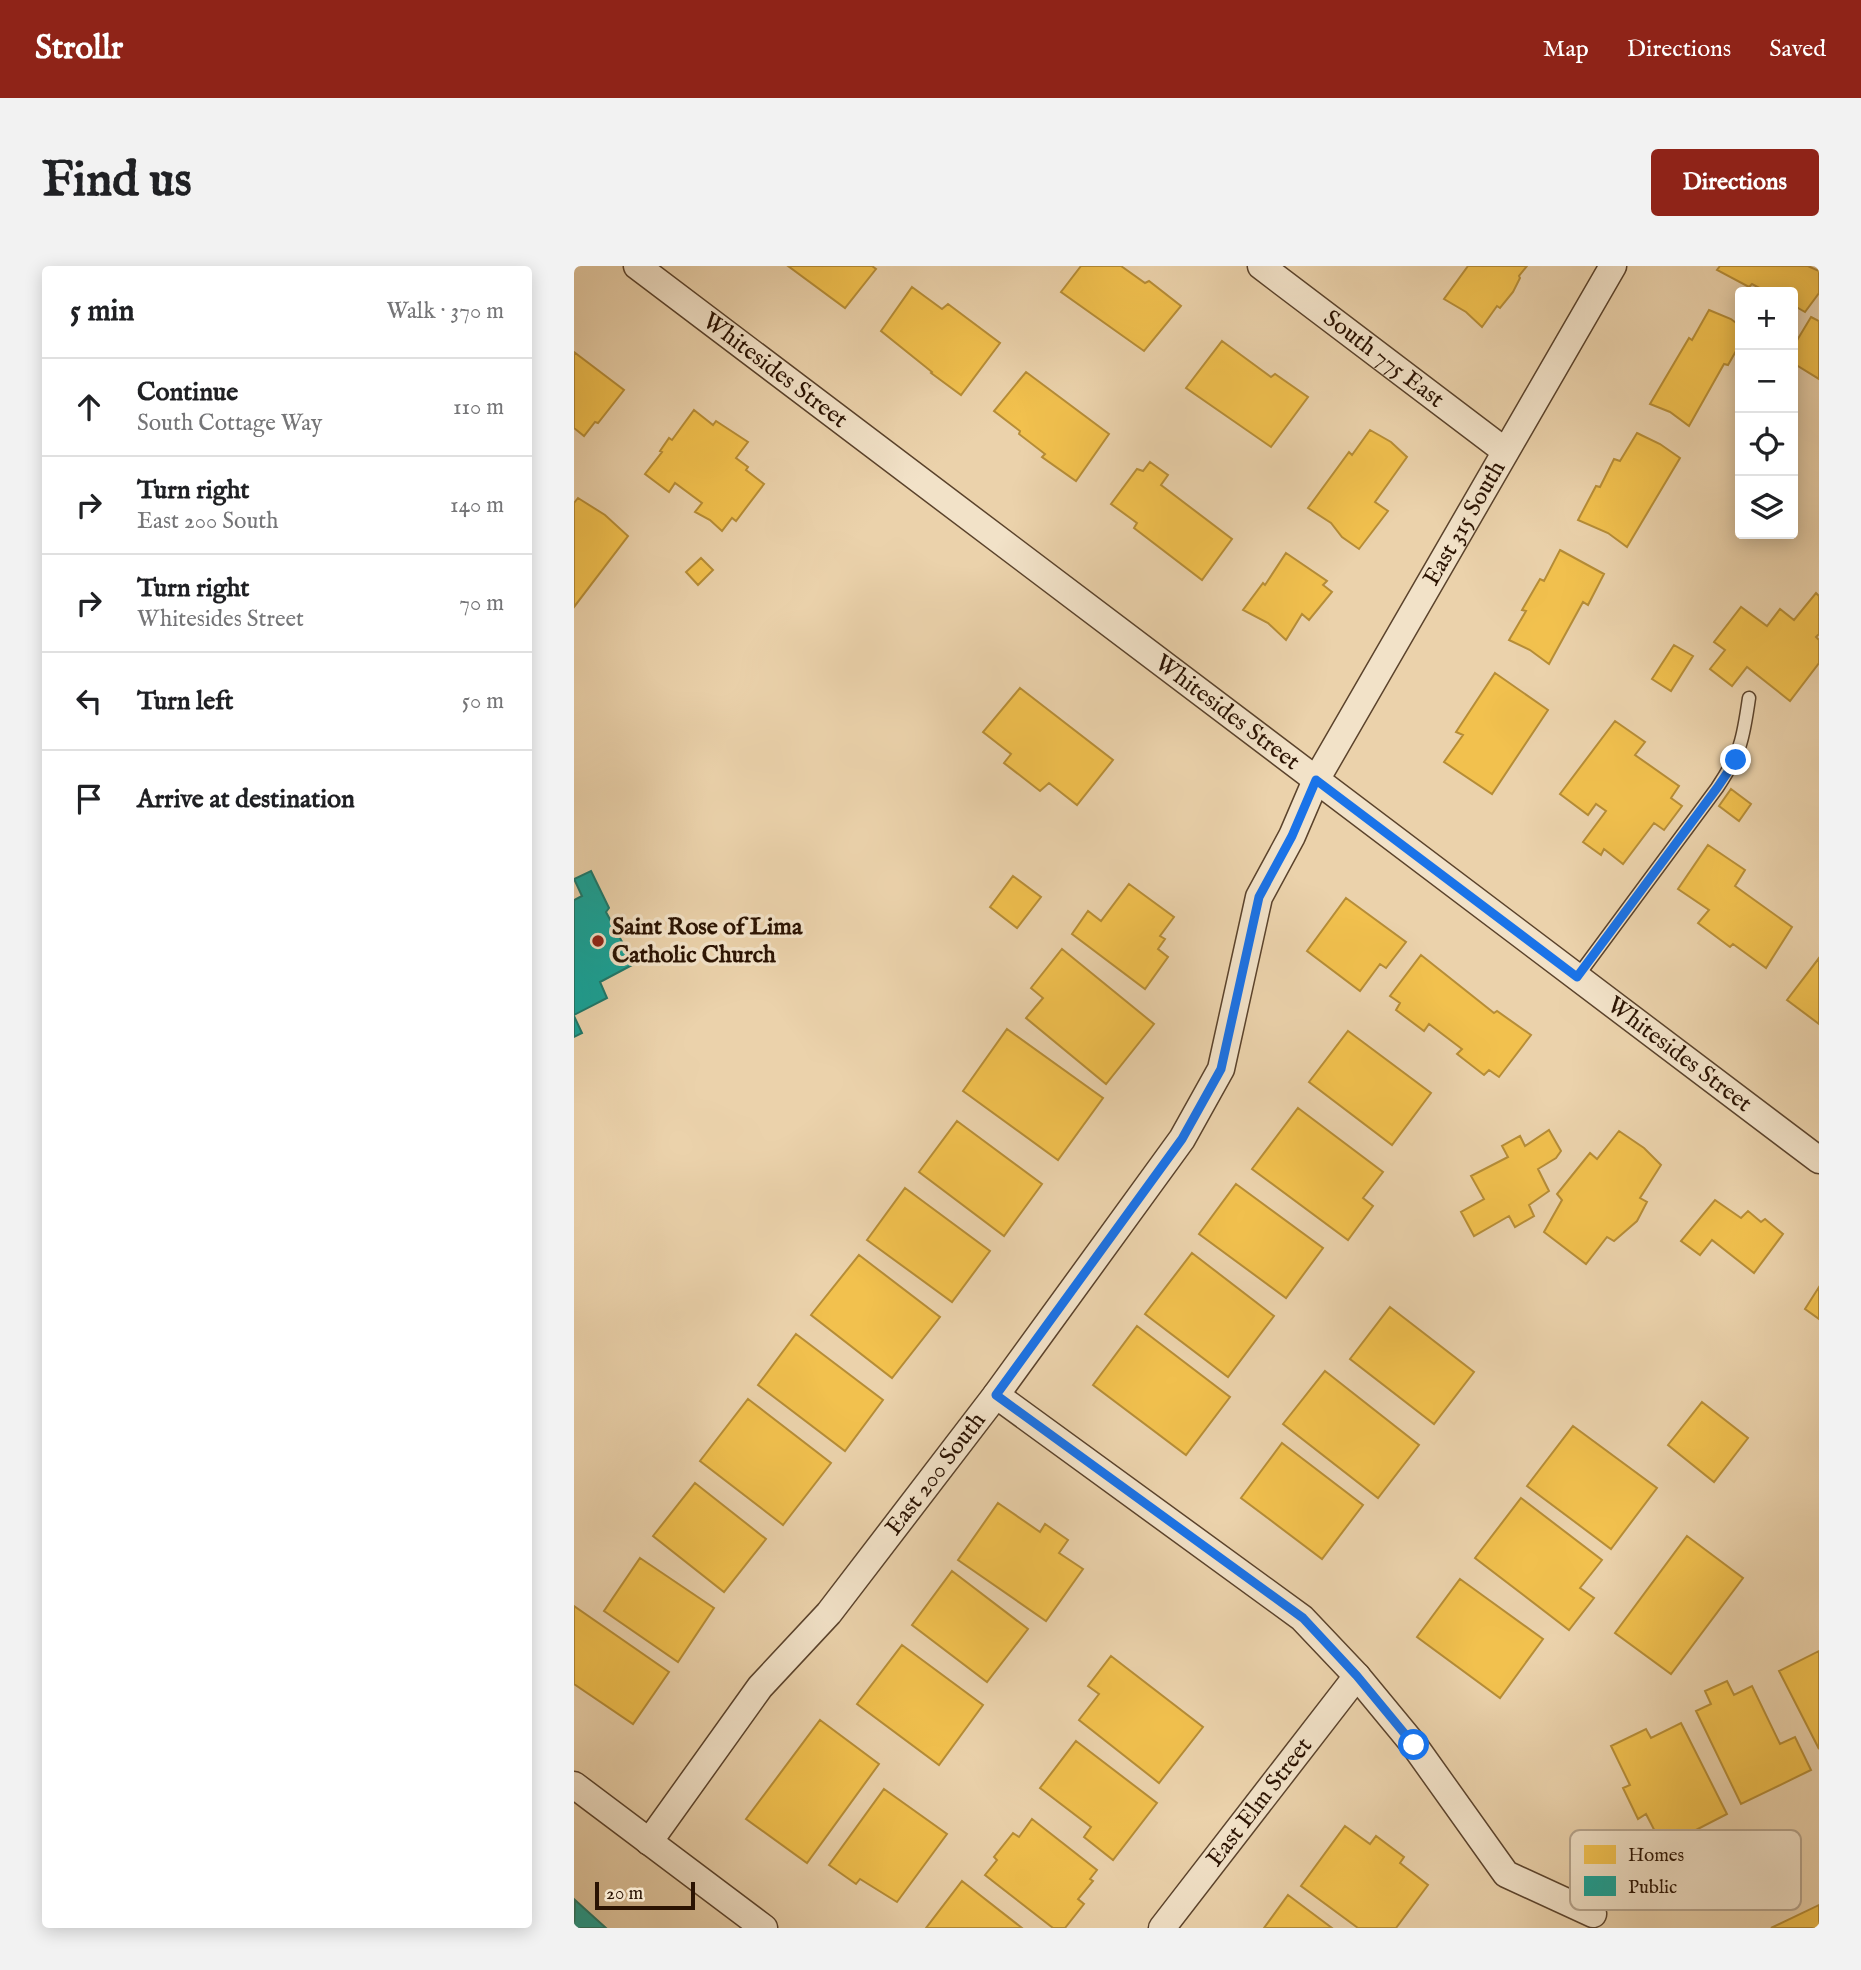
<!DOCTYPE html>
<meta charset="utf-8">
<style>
:root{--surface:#fff;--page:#f2f2f2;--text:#202124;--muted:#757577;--line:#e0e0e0;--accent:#8f2418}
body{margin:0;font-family:"IM FELL English",serif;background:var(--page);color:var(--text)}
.controls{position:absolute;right:21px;top:21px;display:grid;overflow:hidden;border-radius:7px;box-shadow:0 4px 18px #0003}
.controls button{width:63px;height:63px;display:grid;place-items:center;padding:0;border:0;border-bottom:2px solid var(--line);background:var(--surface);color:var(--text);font:35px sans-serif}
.scale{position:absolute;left:21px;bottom:18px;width:100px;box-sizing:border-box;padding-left:7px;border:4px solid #2b1302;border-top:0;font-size:19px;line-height:24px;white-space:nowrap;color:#2b1302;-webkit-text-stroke:5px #f2e2c8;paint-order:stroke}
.stop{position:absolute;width:21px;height:21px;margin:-16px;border:5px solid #1a73e8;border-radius:50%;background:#fff}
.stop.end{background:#1a73e8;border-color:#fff;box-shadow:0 2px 7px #0008}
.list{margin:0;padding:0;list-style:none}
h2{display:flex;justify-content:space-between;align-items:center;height:91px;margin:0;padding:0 28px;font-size:30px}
h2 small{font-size:23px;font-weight:400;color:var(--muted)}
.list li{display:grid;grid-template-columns:46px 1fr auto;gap:21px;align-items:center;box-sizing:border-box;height:98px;padding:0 28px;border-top:2px solid var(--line)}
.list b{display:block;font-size:26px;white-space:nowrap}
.list p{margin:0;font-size:23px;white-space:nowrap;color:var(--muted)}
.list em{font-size:23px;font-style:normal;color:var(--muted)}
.icon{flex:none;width:38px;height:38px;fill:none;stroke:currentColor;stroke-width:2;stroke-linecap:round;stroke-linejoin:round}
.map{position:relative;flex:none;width:1245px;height:1662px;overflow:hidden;border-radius:7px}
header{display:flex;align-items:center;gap:42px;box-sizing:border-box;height:98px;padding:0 35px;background:var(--accent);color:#fff}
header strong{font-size:33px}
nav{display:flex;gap:38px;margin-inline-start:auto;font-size:24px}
.intro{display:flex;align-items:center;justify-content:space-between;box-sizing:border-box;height:168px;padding:0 42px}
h1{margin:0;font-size:49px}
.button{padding:18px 32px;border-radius:7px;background:var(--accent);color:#fff;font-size:24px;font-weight:700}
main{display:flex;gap:42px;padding:0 42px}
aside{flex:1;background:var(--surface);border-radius:7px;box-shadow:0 4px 18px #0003}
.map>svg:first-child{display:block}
</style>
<header>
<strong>Strollr</strong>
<nav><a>Map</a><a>Directions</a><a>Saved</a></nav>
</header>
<div class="intro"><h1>Find us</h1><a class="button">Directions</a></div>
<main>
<aside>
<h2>5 min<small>Walk · 370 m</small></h2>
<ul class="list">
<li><svg class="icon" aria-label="ahead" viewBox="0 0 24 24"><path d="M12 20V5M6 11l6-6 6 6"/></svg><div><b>Continue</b><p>South Cottage Way</p></div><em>110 m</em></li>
<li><svg class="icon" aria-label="right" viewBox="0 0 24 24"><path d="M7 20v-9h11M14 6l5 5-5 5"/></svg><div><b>Turn right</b><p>East 200 South</p></div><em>140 m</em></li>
<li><svg class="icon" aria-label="right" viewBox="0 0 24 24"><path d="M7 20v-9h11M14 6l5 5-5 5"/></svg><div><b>Turn right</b><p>Whitesides Street</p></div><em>70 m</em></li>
<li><svg class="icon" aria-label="left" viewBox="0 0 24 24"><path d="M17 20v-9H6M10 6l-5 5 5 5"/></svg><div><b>Turn left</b></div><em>50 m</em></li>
<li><svg class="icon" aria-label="arrive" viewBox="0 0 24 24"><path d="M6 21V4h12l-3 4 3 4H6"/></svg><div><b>Arrive at destination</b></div></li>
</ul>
</aside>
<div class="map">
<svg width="1245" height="1662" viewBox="0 0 1245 1662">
<rect width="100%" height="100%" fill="#ebd2ab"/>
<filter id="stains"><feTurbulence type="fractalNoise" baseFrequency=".00286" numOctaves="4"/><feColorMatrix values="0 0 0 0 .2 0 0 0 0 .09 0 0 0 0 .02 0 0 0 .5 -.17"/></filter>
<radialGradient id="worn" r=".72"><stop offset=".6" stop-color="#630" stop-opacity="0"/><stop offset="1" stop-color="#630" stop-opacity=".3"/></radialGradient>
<path fill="#f2c14e" stroke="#b68d37" stroke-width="2" d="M 214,0 L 298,0 L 302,3 L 271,42 Z
M 507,0 L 547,0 L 571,17 L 575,15 L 607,40 L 570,85 L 487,26 Z
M 894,0 L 953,0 L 945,10 L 946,12 L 939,26 L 926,42 L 923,40 L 908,61 L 892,46 L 870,33 Z
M 1146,0 L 1234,0 L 1245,5 L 1245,27 L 1231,46 L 1219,39 L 1219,26 L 1193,26 L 1178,18 L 1175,21 L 1143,4 Z
M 338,21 L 368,43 L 374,38 L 426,77 L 387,129 L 357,107 L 358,106 L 307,65 Z
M 1135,44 L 1157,53 L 1166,60 L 1166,78 L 1154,99 L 1150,98 L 1115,160 L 1096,146 L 1076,138 L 1115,72 L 1118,74 Z
M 1237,51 L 1245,55 L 1245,113 L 1219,97 L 1219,81 Z
M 648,75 L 697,111 L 701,108 L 734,131 L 697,181 L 612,122 Z
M 0,86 L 50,124 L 24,157 L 21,156 L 10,170 L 0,162 Z
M 452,106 L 535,168 L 502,215 L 468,191 L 471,188 L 445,168 L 446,165 L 420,145 Z
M 120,144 L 139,159 L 142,155 L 174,176 L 162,192 L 174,201 L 172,204 L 190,218 L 162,255 L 158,252 L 148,265 L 136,254 L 121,246 L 128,237 L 101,217 L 95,226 L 71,208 L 88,186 L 86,185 L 95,172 L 98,174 Z
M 796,164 L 817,176 L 833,191 L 801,236 L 814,245 L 785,283 L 768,271 L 757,257 L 734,242 L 775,186 L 778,189 Z
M 1063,167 L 1086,178 L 1106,192 L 1053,281 L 1034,267 L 1004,254 L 1022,220 L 1026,221 L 1040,193 L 1046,195 Z
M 576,196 L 594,209 L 587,219 L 658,273 L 628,314 L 560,262 L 563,257 L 537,238 L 563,203 L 569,205 Z
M 4,232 L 31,249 L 54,270 L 0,341 L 0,237 Z
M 986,284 L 1030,308 L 1014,339 L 1009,336 L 975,398 L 956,384 L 935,374 L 952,345 L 948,344 L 966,313 L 970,315 Z
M 712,287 L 753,315 L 749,319 L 758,326 L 735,354 L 728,348 L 712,374 L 694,357 L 669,344 L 689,317 L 691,319 Z
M 127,292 L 139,304 L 124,319 L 112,306 Z
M 1242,327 L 1245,330 L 1245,368 L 1242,371 L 1245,374 L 1245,397 L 1216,435 L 1173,401 L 1158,420 L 1136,403 L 1151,384 L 1140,376 L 1167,341 L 1193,360 L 1206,343 L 1220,354 Z
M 1100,379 L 1119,390 L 1097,425 L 1078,413 Z
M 921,407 L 974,444 L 918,528 L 870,496 L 889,469 L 882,466 Z
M 446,422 L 539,494 L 503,539 L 475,517 L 466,525 L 430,497 L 437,488 L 409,466 Z
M 1041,455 L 1071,476 L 1061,489 L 1105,520 L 1097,532 L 1108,540 L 1090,564 L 1080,557 L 1049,598 L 1030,583 L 1027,589 L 1009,576 L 1032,545 L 1022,538 L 1014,549 L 986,528 Z
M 1157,523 L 1177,538 L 1165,555 L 1145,540 Z
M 1134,579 L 1171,604 L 1161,620 L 1218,661 L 1192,702 L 1159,678 L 1156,681 L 1124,657 L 1135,644 L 1104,623 Z
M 439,610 L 467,631 L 443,662 L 416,641 Z
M 555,618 L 600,651 L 586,670 L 591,673 L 584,683 L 594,691 L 571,723 L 498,668 L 514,645 L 527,655 Z
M 772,632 L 832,676 L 812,702 L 806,698 L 786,725 L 733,685 Z
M 488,683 L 580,758 L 532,818 L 452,752 L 469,732 L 457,722 Z
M 847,689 L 920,747 L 923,745 L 957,769 L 925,811 L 915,804 L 910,809 L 883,788 L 888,783 L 855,758 L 850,765 L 822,744 L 826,737 L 816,730 Z
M 1245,692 L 1245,758 L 1213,734 Z
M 433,763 L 529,832 L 484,894 L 389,825 Z
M 774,765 L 857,827 L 818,879 L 735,816 Z
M 724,842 L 809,906 L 789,932 L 799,940 L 774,974 L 678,903 Z
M 383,855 L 468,918 L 430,970 L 345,906 Z
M 975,864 L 987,885 L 982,892 L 964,903 L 975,925 L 955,939 L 960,950 L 941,961 L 935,950 L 900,970 L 887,946 L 910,933 L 897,910 L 934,891 L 928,880 L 946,870 L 951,880 Z
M 1045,865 L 1070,882 L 1087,899 L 1066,932 L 1073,936 L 1063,955 L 1040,975 L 1033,971 L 1012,998 L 970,966 L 988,934 L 983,928 L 1016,887 L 1023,893 Z
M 662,918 L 749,982 L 712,1032 L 625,968 Z
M 331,922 L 416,985 L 378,1036 L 293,974 Z
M 1141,934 L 1167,952 L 1174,945 L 1187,956 L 1191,953 L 1209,968 L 1180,1007 L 1138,974 L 1126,989 L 1107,975 Z
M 618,987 L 700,1050 L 654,1111 L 571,1048 Z
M 285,989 L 366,1051 L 318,1112 L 237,1049 Z
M 1245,1021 L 1245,1053 L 1231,1043 Z
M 816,1041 L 900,1106 L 860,1158 L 776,1093 Z
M 563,1060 L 656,1131 L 612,1189 L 519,1119 Z
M 222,1068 L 309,1134 L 271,1185 L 184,1119 Z
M 751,1105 L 845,1179 L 804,1232 L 709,1158 Z
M 174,1133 L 257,1197 L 209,1259 L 126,1195 Z
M 1128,1136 L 1174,1172 L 1140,1216 L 1094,1179 Z
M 999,1160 L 1083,1222 L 1037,1283 L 953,1220 Z
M 708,1177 L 789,1239 L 748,1293 L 667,1232 Z
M 121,1217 L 192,1273 L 150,1326 L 79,1270 Z
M 947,1232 L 1028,1294 L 1006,1322 L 1020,1332 L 995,1364 L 901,1292 Z
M 424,1237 L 466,1266 L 471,1258 L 494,1274 L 485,1287 L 509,1303 L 472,1355 L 384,1294 Z
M 1113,1270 L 1169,1312 L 1097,1408 L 1041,1367 Z
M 66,1292 L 140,1342 L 104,1396 L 30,1345 Z
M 378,1305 L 454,1363 L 413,1416 L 338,1359 Z
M 886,1313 L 969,1373 L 926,1432 L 843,1371 Z
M 0,1340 L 95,1406 L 59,1458 L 0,1418 Z
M 328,1379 L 409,1439 L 365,1499 L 283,1438 Z
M 1245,1385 L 1245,1483 L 1205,1405 Z
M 537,1390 L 629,1461 L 585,1517 L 505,1454 L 525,1428 L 514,1420 Z
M 1153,1415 L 1160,1429 L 1178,1420 L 1206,1478 L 1221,1471 L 1237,1504 L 1167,1538 L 1122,1445 L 1137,1438 L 1131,1425 Z
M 246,1454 L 305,1498 L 233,1597 L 172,1553 Z
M 1107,1457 L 1153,1548 L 1089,1581 L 1072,1548 L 1064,1553 L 1049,1522 L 1056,1519 L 1037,1480 L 1072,1463 L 1077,1472 Z
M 502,1475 L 583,1537 L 539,1594 L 510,1571 L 517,1561 L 466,1522 Z
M 310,1523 L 373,1568 L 323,1636 L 286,1613 L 282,1618 L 255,1599 Z
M 458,1553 L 523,1604 L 516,1613 L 519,1615 L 504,1633 L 510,1638 L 491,1662 L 479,1662 L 411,1609 L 423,1594 L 420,1591 L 439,1567 L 445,1571 Z
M 771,1560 L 796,1578 L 802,1570 L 830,1591 L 826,1597 L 854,1619 L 822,1662 L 784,1662 L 727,1620 Z
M 388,1615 L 448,1662 L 352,1662 Z
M 714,1629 L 758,1662 L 690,1662 Z
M 1245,1639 L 1245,1662 L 1197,1662 Z"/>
<path fill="#17a398" stroke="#1d786b" stroke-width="2" d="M 17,605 L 35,642 L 32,646 L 60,698 L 26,716 L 33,732 L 0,749 L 0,634 L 8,630 L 0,613 Z
M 0,750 L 8,767 L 0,771 Z
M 1,1634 L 32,1662 L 0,1662 Z"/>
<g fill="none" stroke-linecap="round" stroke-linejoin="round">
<g stroke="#5b432c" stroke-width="15">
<path id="service" d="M 1003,711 L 1143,522 C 1167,486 1169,474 1175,432"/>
</g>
<g stroke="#5b432c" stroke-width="29">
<g id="minor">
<path id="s1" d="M 63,0 L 1245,894"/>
<path id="s2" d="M 687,0 L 931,185"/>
<path d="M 422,1129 L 728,1352 L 783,1410 L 840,1479 L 932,1608 L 1019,1648"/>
<path d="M 0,1519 L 190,1662"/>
<path id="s3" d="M 75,1576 L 186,1421 L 255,1347 L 422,1129 L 608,873 L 647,803 L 685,631 L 718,570 L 742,514 L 1039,0"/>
<path id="s4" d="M 588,1662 L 783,1410"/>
</g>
</g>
<use href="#service" stroke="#f2e2c8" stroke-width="12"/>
<use href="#minor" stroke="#f2e2c8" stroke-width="26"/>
</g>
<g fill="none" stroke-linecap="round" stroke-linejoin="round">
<path stroke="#1a73e8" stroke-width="9" d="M 840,1479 L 783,1410 L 729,1352 L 422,1129 L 608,873 L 647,803 L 685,631 L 718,570 L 742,514 L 1003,711 L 1143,522 L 1162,494"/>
</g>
<circle fill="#8f2418" stroke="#f2e2c8" stroke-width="2.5" cx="24" cy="675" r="7"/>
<g text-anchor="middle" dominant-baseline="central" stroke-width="7" stroke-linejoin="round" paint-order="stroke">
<g font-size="24" fill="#2b1302" stroke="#f2e2c8">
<text stroke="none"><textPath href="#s2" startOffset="154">South 775 East</textPath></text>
<text stroke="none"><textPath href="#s1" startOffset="173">Whitesides Street</textPath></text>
<text stroke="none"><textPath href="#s3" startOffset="1566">East 315 South</textPath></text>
<text stroke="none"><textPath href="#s1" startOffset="740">Whitesides Street</textPath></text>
<text stroke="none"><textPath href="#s1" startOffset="1307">Whitesides Street</textPath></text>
<text stroke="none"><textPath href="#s3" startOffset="467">East 200 South</textPath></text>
<text stroke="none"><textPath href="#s4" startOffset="159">East Elm Street</textPath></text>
</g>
<g font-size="24" font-weight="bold" fill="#2b1302" stroke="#f2e2c8" text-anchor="start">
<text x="38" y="661">Saint Rose of Lima<tspan x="38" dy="28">Catholic Church</tspan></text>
</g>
</g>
<rect x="996" y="1564" width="231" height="80" rx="10" fill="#f2e2c8" stroke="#b6a48d" stroke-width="2"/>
<rect x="1010" y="1579" width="32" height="19" fill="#f2c14e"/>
<rect x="1010" y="1610" width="32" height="20" fill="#17a398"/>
<g font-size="19" fill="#2b1302">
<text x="1054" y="1595">Homes</text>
<text x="1054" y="1627">Public</text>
</g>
<rect width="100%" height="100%" filter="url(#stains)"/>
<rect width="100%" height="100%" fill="url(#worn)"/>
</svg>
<div class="controls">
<button>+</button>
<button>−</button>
<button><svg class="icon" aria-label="locate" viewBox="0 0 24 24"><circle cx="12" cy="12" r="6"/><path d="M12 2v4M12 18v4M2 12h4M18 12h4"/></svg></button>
<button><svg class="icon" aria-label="layers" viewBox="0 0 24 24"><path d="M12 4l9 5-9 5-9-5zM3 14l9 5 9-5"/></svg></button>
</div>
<div class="scale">20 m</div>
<div class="stop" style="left:840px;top:1479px"></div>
<div class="stop end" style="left:1162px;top:494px"></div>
</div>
</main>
